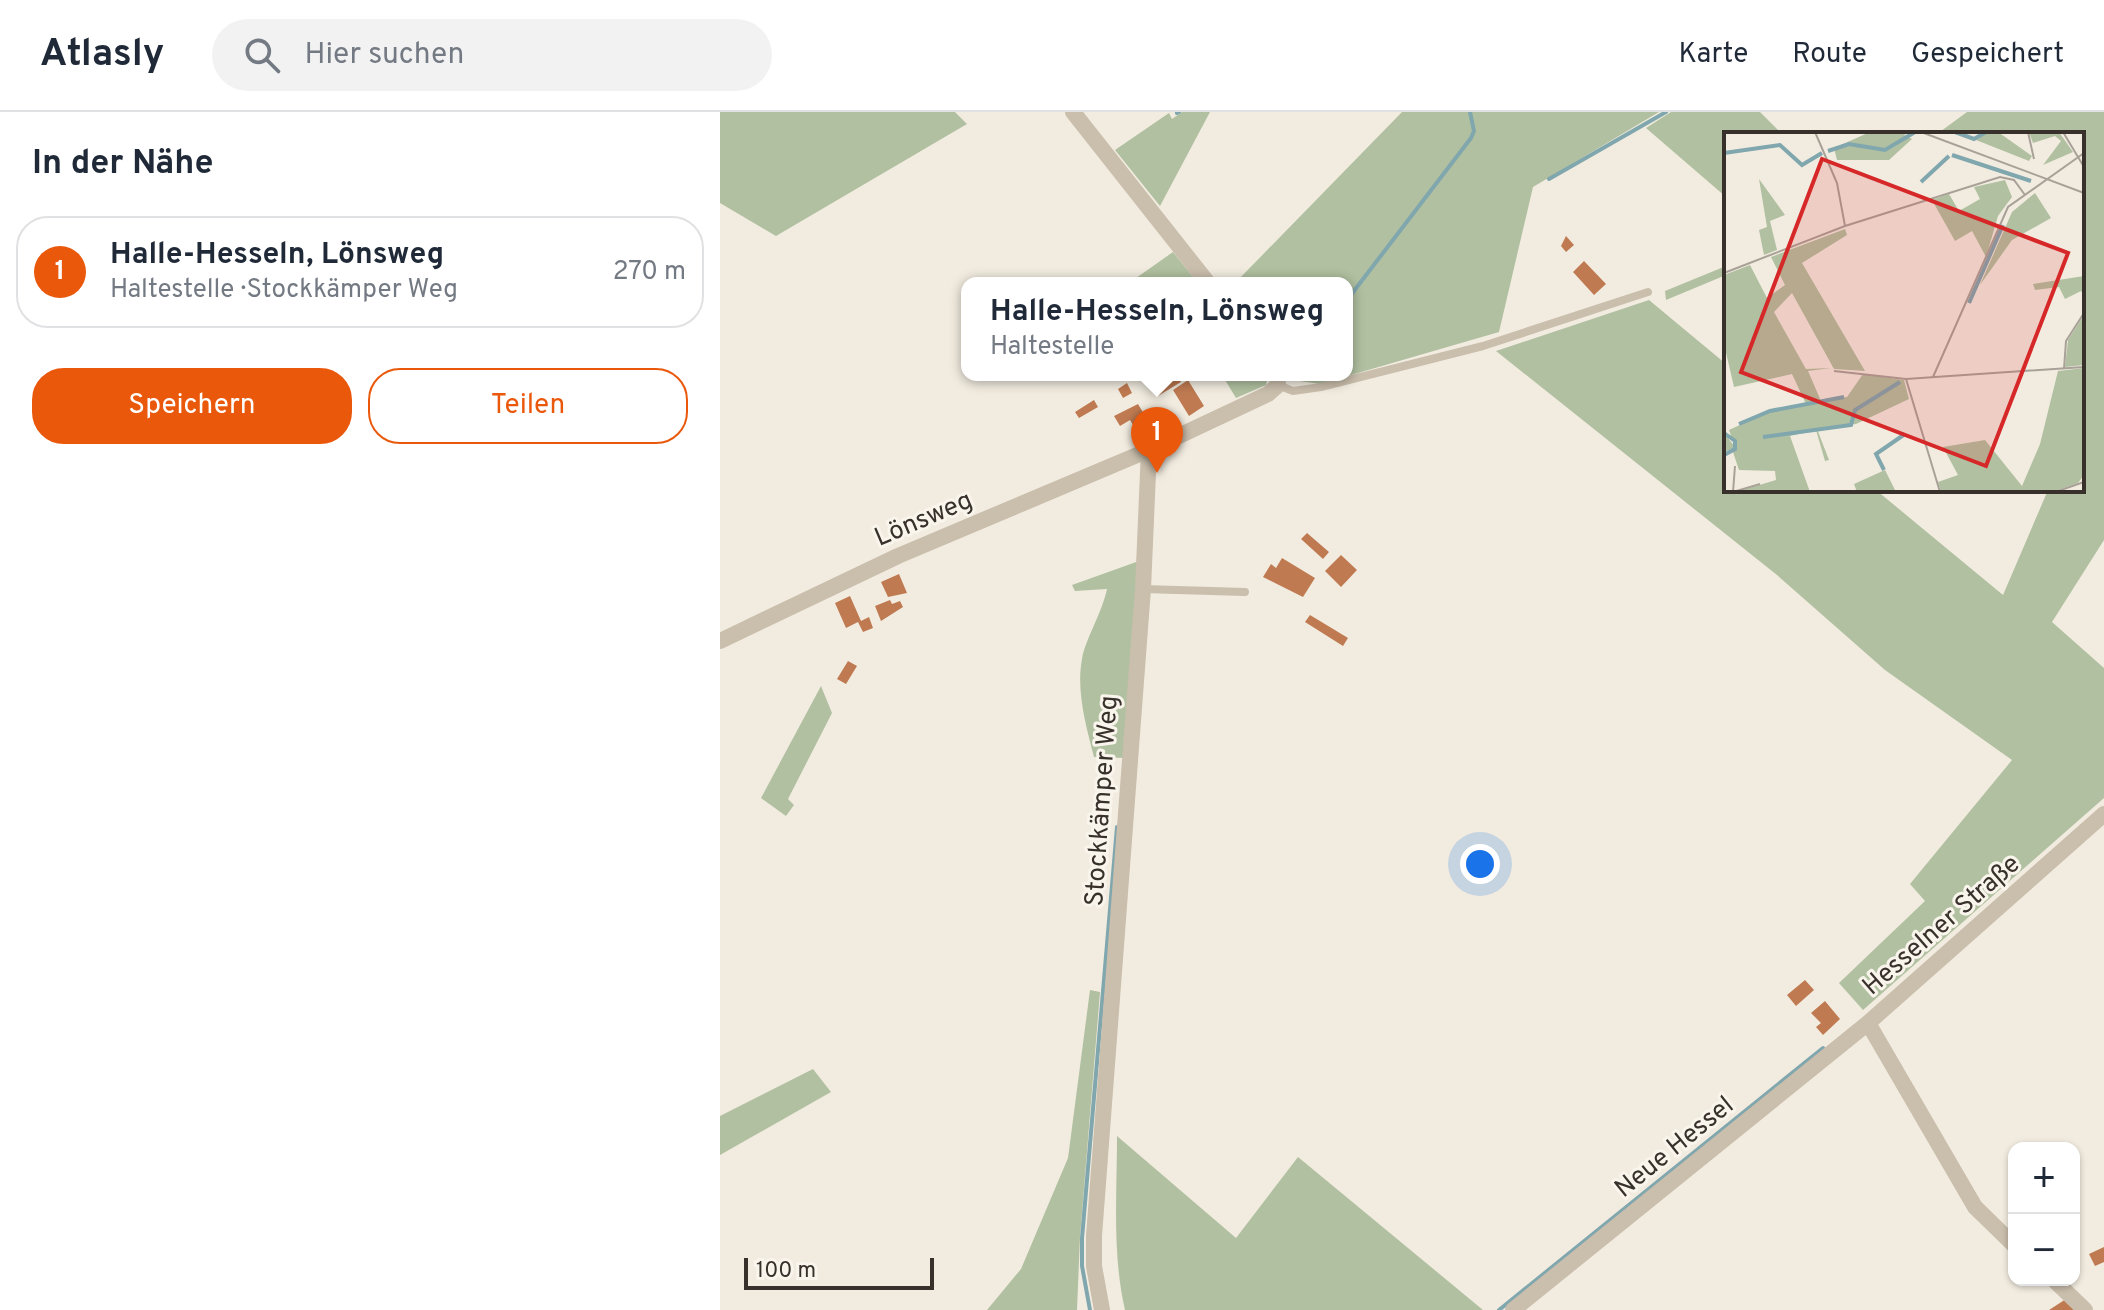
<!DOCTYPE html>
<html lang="de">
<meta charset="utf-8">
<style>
:root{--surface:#fff;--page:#f2f2f3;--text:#1f2937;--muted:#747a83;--line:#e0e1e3;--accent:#ea580c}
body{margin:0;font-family:Overpass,sans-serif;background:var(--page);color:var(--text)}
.controls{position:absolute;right:24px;bottom:24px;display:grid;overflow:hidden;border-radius:16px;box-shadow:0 2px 6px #0004}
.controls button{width:72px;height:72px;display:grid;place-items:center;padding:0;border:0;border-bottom:2px solid var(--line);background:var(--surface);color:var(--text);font:40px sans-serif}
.scale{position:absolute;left:24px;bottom:20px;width:190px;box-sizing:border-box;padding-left:8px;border:4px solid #38312b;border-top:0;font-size:22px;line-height:28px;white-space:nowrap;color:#38312b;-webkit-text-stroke:6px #f9f5ec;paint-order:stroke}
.you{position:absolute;left:760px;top:752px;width:28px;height:28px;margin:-20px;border:6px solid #fff;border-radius:50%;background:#1a73e8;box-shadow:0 0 0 12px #1a73e833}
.badge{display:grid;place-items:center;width:52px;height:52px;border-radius:50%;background:var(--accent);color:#fff;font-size:26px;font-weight:700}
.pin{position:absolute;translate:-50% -66px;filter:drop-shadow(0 2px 4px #0008)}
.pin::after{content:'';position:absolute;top:42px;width:28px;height:24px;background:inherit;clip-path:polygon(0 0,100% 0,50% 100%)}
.popup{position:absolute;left:241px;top:165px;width:392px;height:104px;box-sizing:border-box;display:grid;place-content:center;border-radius:16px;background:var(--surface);filter:drop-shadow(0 2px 6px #0005);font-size:26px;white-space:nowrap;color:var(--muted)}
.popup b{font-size:30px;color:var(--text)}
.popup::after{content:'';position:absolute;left:50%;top:100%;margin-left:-16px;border:16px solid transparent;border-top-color:var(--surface)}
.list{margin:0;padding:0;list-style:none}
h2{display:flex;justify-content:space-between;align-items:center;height:104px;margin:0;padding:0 32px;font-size:34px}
h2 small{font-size:26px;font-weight:400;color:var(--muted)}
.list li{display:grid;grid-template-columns:52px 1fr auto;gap:24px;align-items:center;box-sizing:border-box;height:112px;margin:0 16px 16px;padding:0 16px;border:2px solid var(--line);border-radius:32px}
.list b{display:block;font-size:30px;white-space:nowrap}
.list p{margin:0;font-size:26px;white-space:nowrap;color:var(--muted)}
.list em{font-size:26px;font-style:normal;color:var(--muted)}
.actions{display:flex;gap:16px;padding:24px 32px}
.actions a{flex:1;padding:18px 0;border:2px solid var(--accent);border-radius:32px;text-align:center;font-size:28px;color:var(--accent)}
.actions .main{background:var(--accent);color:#fff}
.icon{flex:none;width:44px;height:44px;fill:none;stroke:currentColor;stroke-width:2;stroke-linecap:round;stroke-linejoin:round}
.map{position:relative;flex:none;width:1384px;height:1198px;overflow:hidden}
header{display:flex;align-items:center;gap:48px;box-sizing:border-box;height:112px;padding:0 40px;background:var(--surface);border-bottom:2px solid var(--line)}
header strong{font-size:38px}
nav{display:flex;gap:44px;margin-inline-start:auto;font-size:28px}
.search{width:560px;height:72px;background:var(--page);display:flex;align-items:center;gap:20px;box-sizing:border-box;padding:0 28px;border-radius:44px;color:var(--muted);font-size:30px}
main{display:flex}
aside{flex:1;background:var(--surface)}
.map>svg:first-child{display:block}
</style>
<header>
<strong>Atlasly</strong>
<div class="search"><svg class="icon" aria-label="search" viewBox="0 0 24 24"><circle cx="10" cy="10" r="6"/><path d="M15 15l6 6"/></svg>Hier suchen</div>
<nav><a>Karte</a><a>Route</a><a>Gespeichert</a></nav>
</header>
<main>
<aside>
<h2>In der Nähe<small></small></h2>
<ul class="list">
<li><span class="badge">1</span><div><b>Halle-Hesseln, Lönsweg</b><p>Haltestelle · Stockkämper Weg</p></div><em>270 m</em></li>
</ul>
<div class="actions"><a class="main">Speichern</a><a>Teilen</a></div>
</aside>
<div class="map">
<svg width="1384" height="1198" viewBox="0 0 1384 1198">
<rect width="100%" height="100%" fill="#f2ece0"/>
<path fill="#b1c0a0" d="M 0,0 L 235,0 L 247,12 L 56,124 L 0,91 Z
M 462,0 L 490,0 L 440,94 L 395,38 L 449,1 L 452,7 Z
M 682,0 L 939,0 L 813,75 L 779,220 L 600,272 L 566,267 L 564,263 L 627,263 L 627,171 L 515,171 Z
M 951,0 L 1040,0 L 1062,22 L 1006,22 L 1006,85 L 926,16 Z
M 1247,0 L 1384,0 L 1384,428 L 1332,510 L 1384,556 L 1384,686 L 1143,898 L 1119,871 L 1205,789 L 1190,772 L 1292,648 L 1165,558 L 1057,463 L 776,239 L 929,188 L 1006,252 L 1006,378 L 1156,378 L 1283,483 L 1328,378 L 1362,378 L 1362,22 L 1217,22 Z
M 453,140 L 478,171 L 409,171 Z
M 1006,154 L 1006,163 L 946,188 L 945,179 Z
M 502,263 L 548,263 L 546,273 L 516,286 Z
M 419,449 L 406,646 L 374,645 C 366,614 356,579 362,547 C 365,528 382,501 387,477 L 355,479 L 352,473 Z
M 101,574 L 112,601 L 68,687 L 74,693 L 66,704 L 41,686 Z
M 370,878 L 380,880 L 360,1125 L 357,1198 L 267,1198 L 301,1157 L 348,1046 Z
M 93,957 L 111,980 L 0,1043 L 0,1004 Z
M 397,1024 L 516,1126 L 578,1045 L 763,1198 L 405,1198 C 392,1142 397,1082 397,1024 Z"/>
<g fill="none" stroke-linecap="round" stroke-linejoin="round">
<path stroke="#80a6ae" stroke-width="4" d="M 457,1 L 459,0
M 829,67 L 946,0
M 627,188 L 751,26 L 754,19 L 750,0
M 570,264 L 570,263
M 370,1198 L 362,1154 L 362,1126 L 397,715
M 779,1198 L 1103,936"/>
</g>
<path fill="#bf7a51" d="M 846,124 L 854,133 L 846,140 L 841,134 Z
M 864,149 L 886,172 L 874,183 L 853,160 Z
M 425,263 L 456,263 L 461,270 L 438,284 Z
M 468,268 L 484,294 L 469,304 L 453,278 Z
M 407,271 L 412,281 L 403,286 L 398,277 Z
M 374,288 L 378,295 L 359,306 L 355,300 Z
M 418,292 L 431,314 L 418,321 L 410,308 L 400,314 L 394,304 Z
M 587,421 L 609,440 L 603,447 L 581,427 Z
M 621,443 L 637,458 L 621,475 L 605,459 Z
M 562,446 L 595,466 L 583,485 L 543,465 L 551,452 L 556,456 Z
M 179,462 L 187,481 L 168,485 L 161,470 Z
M 130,484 L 141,509 L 149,505 L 153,516 L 143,520 L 138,510 L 126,516 L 115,491 Z
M 170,488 L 172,492 L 180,489 L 183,495 L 161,509 L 155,494 Z
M 590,503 L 628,526 L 623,534 L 585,510 Z
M 128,549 L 137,554 L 126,572 L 117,567 Z
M 1085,868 L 1094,878 L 1076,894 L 1067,883 Z
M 1105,889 L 1120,907 L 1103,923 L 1096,915 L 1101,911 L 1091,901 Z
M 1384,1135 L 1384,1150 L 1375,1154 L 1369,1142 Z
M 1346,1187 L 1355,1198 L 1329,1198 Z"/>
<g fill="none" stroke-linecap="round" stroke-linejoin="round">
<path stroke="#cabeac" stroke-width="8" d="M 558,273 L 573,279 L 601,275 L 763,234 L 928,180
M 423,477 L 525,480"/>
<path stroke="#cabeac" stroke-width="16" d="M 353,0 L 488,171
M 0,529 L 178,444 L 429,338 L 548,282 L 558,273 L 557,263
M 1148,911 L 1255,1095 L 1294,1133
M 1334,1168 L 1365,1198
M 382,1198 L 374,1154 L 374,1124 L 423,477 L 429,338
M 793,1198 L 1148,911 L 1384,702"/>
</g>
<g text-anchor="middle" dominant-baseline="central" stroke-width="6" stroke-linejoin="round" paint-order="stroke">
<g font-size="26" fill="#38312b" stroke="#f9f5ec">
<text transform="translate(204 408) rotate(-23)">Lönsweg</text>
<text transform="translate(383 689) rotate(-86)">Stockkämper Weg</text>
<text transform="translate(1222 814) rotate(-41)">Hesselner Straße</text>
<text transform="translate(955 1036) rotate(-39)">Neue Hessel</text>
</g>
</g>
<g transform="translate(1004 20)">
<rect width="360" height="360" fill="#f2ece0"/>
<path d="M 146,0 L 185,0 L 180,3 L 188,7 L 165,28 L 113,28 L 110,16 ZM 264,0 L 274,0 L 308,24 L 305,29 L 252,8 ZM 305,0 L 335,0 L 349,20 L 319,33 L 337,9 L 331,4 L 309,11 ZM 35,47 L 61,83 L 46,89 L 53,118 L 40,123 L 35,98 L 43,95 ZM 281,48 L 288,65 L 274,84 L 262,125 L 248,99 L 231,109 L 208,68 L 225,62 L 235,79 L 256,67 L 250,55 ZM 311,61 L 327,86 L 288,108 L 256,153 L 288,80 ZM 121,97 L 123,103 L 78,131 L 141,239 L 110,237 L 68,161 L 50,180 L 82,237 L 107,236 L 84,239 L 97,269 L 123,265 L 139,242 L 180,248 L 185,267 L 132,292 L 93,297 L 105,328 L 101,329 L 92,298 L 66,304 L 86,360 L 12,360 L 52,348 L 51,339 L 15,338 L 8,317 L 0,320 L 0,301 L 11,315 L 5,298 L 46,279 L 82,272 L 68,242 L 10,255 L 0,212 L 0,143 L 26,133 L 43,166 L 61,153 L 47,125 ZM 360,144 L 360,163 L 357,159 L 341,167 L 335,155 L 311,158 L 309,152 ZM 360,183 L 360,233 L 341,235 L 344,208 ZM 360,236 L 360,343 L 354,351 L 328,360 L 217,360 L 214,350 L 234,343 L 219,315 L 261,308 L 298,354 L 316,312 L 334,239 ZM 161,338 L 172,360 L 133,360 L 130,352 Z" fill="#b1c0a0"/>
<path fill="none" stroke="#80a6ae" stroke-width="4" d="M 231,0 L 250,7 L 262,0M 104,19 L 125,12 L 161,18 L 191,0M 0,21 L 56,13 L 78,33 L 98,21M 228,23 L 307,49M 197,50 L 225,24M 245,171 L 279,93M 15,292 L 46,279 L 120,265M 0,301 L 11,309 L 11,317 L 0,323M 39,305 L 127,293 L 131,278 L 176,250M 160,338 L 152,322 L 181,302"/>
<path fill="none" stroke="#a8a198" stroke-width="2" d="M 91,0 L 113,51 L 121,94M 197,0 L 360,61M 304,0 L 310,27M 339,0 L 360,35M 0,141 L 121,94 L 276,45 L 290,48 L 301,63M 340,237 L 342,209 L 360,181M 110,239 L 182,247 L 360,235M 209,245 L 284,75 L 360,21M 182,247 L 216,360M 9,360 L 36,352M 9,360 L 11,334M 331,360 L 360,350"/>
<path fill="#d62828" fill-opacity="0.15" stroke="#d62828" stroke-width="4" d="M 98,27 L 344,121 L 262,334 L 17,240 Z"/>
<rect width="360" height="360" fill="none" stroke="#38312b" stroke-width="4"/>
</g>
</svg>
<div class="controls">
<button>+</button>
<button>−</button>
</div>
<div class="scale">100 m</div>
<div class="you"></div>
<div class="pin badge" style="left:437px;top:361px">1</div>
<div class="popup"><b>Halle-Hesseln, Lönsweg</b>Haltestelle</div>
</div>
</main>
